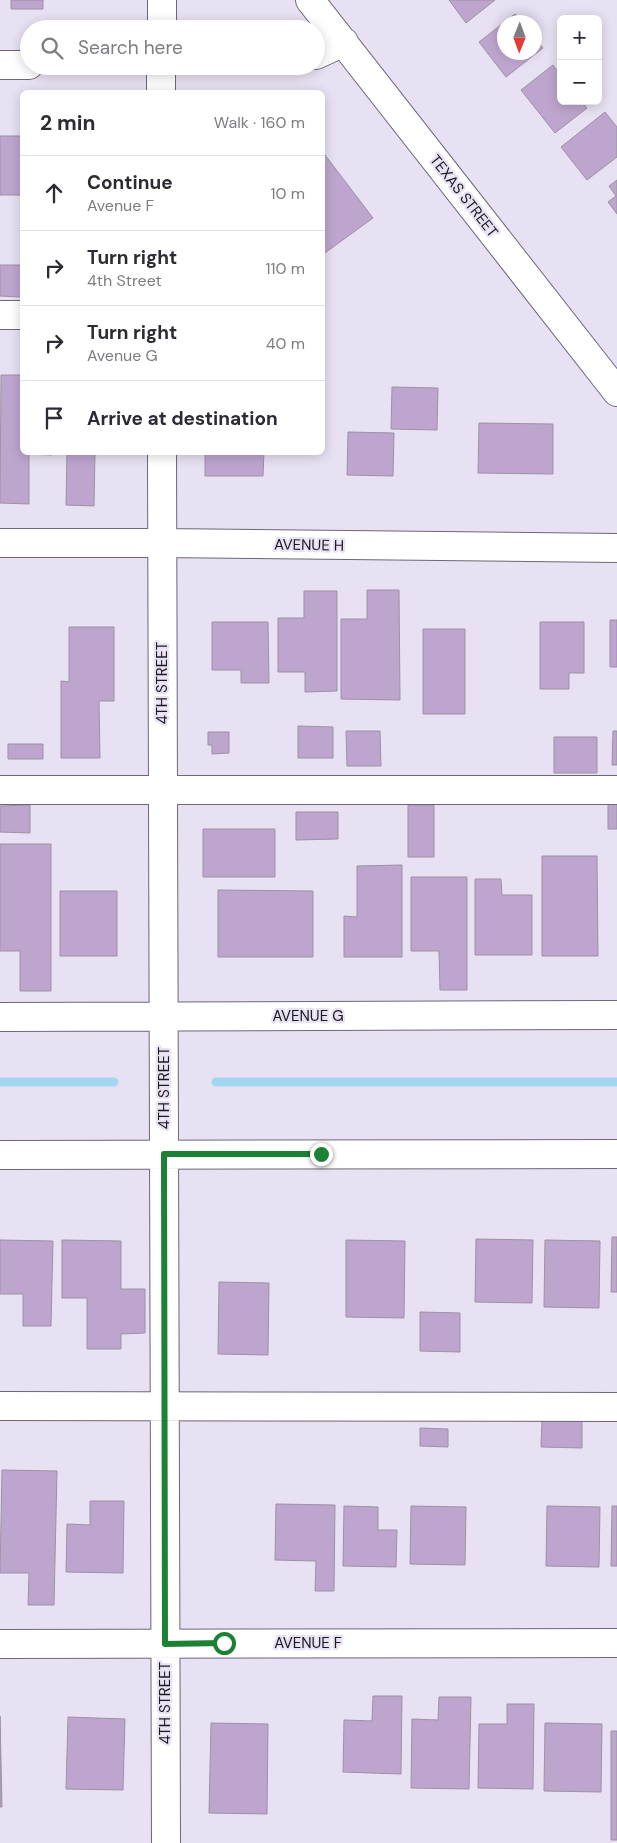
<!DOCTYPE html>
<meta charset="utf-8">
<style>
:root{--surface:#fff;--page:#f7f7f7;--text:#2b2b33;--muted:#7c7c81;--line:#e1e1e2}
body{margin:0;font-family:"DM Sans",sans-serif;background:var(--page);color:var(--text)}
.controls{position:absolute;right:15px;top:15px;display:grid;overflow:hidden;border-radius:8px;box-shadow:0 2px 12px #0003}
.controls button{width:45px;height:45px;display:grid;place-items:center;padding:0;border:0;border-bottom:1px solid var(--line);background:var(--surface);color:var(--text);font:25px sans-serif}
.compass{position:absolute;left:497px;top:15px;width:45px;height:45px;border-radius:50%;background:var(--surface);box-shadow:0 2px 12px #0003;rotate:181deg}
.stop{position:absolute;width:15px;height:15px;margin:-11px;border:4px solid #1d8135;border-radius:50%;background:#fff}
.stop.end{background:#1d8135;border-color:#fff;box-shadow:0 1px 5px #0008}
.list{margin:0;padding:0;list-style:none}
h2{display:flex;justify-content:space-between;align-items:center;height:65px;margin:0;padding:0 20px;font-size:21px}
h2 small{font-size:16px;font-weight:400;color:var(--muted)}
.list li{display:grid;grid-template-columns:32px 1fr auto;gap:15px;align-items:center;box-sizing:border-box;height:75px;padding:0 20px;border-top:1px solid var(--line)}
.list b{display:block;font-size:19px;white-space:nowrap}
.list p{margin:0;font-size:16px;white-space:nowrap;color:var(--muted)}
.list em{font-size:16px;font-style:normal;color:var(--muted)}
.icon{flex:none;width:28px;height:28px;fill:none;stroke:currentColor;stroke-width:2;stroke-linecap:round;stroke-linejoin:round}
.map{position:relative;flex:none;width:617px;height:1843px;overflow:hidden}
.search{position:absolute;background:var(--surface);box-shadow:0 2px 12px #0003;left:20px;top:20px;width:305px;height:55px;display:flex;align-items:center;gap:12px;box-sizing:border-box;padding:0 18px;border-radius:28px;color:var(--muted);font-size:19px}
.panel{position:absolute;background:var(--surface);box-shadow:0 2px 12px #0003;left:20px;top:90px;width:305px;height:365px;border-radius:8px}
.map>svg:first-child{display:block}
</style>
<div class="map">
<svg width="617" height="1843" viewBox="0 0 617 1843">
<rect width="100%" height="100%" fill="#e8e1f3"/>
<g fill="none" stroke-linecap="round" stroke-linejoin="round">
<path stroke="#a3d6ef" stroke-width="9" d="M 0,1082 L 114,1082
M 216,1082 L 617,1082"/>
</g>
<path fill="#bea5ce" stroke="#9b92a2" d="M 11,0 L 43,0 L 43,9 L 11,9 Z
M 449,0 L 495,0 L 466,23 Z
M 515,14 L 522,22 L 504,22 L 504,52 L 534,52 L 534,38 L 543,48 L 506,77 L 479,42 Z
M 553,65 L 561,76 L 561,101 L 581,101 L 587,108 L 555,133 L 521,90 Z
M 605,112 L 617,127 L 617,157 L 587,180 L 561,147 Z
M 0,136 L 22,136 L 22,195 L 0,195 Z
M 322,151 L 373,218 L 322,255 Z
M 617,180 L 617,214 L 608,202 L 616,196 L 609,186 Z
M 0,265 L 22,265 L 22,297 L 0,296 Z
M 1,375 L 22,375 L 22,452 L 52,452 L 52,455 L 29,454 L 29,504 L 0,503 Z
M 392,387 L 438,388 L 437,430 L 391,429 Z
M 479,423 L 553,424 L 553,474 L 478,473 Z
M 348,432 L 394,433 L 393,476 L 347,475 Z
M 67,452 L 95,452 L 94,506 L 66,505 Z
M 205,452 L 264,452 L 263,476 L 205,476 Z
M 367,590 L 399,590 L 400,700 L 341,699 L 341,619 L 367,619 Z
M 304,591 L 337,591 L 337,691 L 305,692 L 305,672 L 278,672 L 278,618 L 304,618 Z
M 610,620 L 617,620 L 617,667 L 610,667 Z
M 212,622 L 268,622 L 269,683 L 241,683 L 241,670 L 212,670 Z
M 540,622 L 584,622 L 584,673 L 569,673 L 569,689 L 540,689 Z
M 69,627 L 114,627 L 114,701 L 99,701 L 100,758 L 61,758 L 61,681 L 69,682 Z
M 423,629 L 465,629 L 465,714 L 423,714 Z
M 298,726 L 333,727 L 333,758 L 298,758 Z
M 346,731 L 380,731 L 381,766 L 347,766 Z
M 613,731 L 617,731 L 617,765 L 612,765 Z
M 208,732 L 229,732 L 229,753 L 212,754 L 212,745 L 208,745 Z
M 554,737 L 597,737 L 597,773 L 554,773 Z
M 8,744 L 43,744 L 43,759 L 8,759 Z
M 608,799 L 617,799 L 617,829 L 608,829 Z
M 30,805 L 30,833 L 0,832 L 0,806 Z
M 408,805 L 434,805 L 434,857 L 408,857 Z
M 296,812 L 338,812 L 338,839 L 296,840 Z
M 203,829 L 275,829 L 275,877 L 203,877 Z
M 0,844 L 51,844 L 51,991 L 20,991 L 20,951 L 0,951 Z
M 542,856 L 597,856 L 598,956 L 542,956 Z
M 402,865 L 402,957 L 344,957 L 344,916 L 357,917 L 357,866 Z
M 411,877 L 467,877 L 467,990 L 440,990 L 439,951 L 411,951 Z
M 475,879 L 501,879 L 502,895 L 532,895 L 532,955 L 475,955 Z
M 218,890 L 313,891 L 313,957 L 218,957 Z
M 60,891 L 117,891 L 117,956 L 60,956 Z
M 612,1237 L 617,1237 L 617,1292 L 611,1292 Z
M 476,1239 L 533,1240 L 532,1303 L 475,1302 Z
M 0,1240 L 53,1241 L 51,1326 L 23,1326 L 23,1294 L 0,1294 Z
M 62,1240 L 121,1241 L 121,1289 L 145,1289 L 145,1333 L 121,1334 L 121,1349 L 87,1349 L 87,1298 L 62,1298 Z
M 346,1240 L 405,1241 L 404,1318 L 346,1317 Z
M 545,1240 L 600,1241 L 599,1308 L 544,1307 Z
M 219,1282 L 269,1283 L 268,1355 L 218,1354 Z
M 420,1312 L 460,1313 L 460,1352 L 420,1351 Z
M 542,1420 L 582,1421 L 582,1448 L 541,1447 Z
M 420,1428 L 448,1429 L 448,1447 L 420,1446 Z
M 2,1470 L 57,1471 L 54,1605 L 28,1605 L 29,1573 L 0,1573 Z
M 90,1501 L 124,1501 L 123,1573 L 66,1572 L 67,1524 L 90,1525 Z
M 276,1504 L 335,1505 L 334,1591 L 315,1591 L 316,1561 L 275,1560 Z
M 344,1506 L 378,1507 L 378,1530 L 397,1530 L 396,1567 L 343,1566 Z
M 411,1506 L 466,1507 L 465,1565 L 410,1564 Z
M 547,1506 L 600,1507 L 599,1567 L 546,1566 Z
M 612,1506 L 617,1506 L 617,1566 L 611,1566 Z
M 373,1696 L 402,1696 L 401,1774 L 343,1772 L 344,1720 L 372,1721 Z
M 439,1697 L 471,1697 L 469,1789 L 411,1788 L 412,1719 L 438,1720 Z
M 507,1704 L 534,1704 L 533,1789 L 478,1788 L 479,1724 L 507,1724 Z
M 0,1716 L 2,1807 L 0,1807 Z
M 68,1717 L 125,1719 L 123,1790 L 66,1789 Z
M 211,1723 L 268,1724 L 267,1814 L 209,1813 Z
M 545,1723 L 602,1724 L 601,1792 L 544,1791 Z
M 611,1731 L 617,1731 L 617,1840 L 611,1840 Z"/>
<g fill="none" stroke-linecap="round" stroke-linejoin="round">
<g stroke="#6d6777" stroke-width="30">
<path id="minor" d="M 310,0 L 617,392
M 162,29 L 162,0
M 316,55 L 344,42
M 0,65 L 29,65
M 161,66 L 161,92
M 0,315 L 22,315
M 162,452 L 166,1843
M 0,543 L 162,543 L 617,548
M 0,790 L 617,790
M 0,1017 L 617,1015
M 0,1155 L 617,1154
M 0,1406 L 617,1407
M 0,1644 L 617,1643"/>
</g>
<use href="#minor" stroke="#fff" stroke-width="28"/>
</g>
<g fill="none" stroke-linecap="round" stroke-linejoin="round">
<path stroke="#1d8135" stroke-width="6" d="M 224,1643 L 165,1644 L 164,1154 L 321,1154"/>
</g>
<g text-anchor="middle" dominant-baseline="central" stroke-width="4.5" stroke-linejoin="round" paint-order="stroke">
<g font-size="15" fill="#1b181e" stroke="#e8e1f3">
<text transform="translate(464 196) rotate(52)">TEXAS STREET</text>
<text transform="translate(309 545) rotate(1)">AVENUE H</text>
<text transform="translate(162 683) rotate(-90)">4TH STREET</text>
<text x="308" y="1016">AVENUE G</text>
<text transform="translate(164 1088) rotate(-90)">4TH STREET</text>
<text x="308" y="1643">AVENUE F</text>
<text transform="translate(165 1703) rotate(-90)">4TH STREET</text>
</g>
</g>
</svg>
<div class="controls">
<button>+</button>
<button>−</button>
</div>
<svg class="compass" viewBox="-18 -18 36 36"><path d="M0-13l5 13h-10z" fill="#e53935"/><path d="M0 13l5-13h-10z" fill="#7c7c81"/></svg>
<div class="stop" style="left:224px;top:1643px"></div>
<div class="stop end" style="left:321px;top:1154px"></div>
<div class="search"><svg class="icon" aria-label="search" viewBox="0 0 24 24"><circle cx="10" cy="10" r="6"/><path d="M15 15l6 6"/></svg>Search here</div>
<section class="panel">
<h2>2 min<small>Walk · 160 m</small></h2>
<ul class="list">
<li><svg class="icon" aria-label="ahead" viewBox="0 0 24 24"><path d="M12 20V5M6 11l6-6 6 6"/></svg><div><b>Continue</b><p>Avenue F</p></div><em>10 m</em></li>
<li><svg class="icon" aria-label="right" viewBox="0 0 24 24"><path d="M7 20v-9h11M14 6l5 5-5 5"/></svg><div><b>Turn right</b><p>4th Street</p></div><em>110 m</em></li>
<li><svg class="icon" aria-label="right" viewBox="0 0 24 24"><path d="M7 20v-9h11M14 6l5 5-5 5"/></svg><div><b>Turn right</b><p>Avenue G</p></div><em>40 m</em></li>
<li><svg class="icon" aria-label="arrive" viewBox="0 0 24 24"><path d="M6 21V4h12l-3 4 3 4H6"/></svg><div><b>Arrive at destination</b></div></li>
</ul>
</section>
</div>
